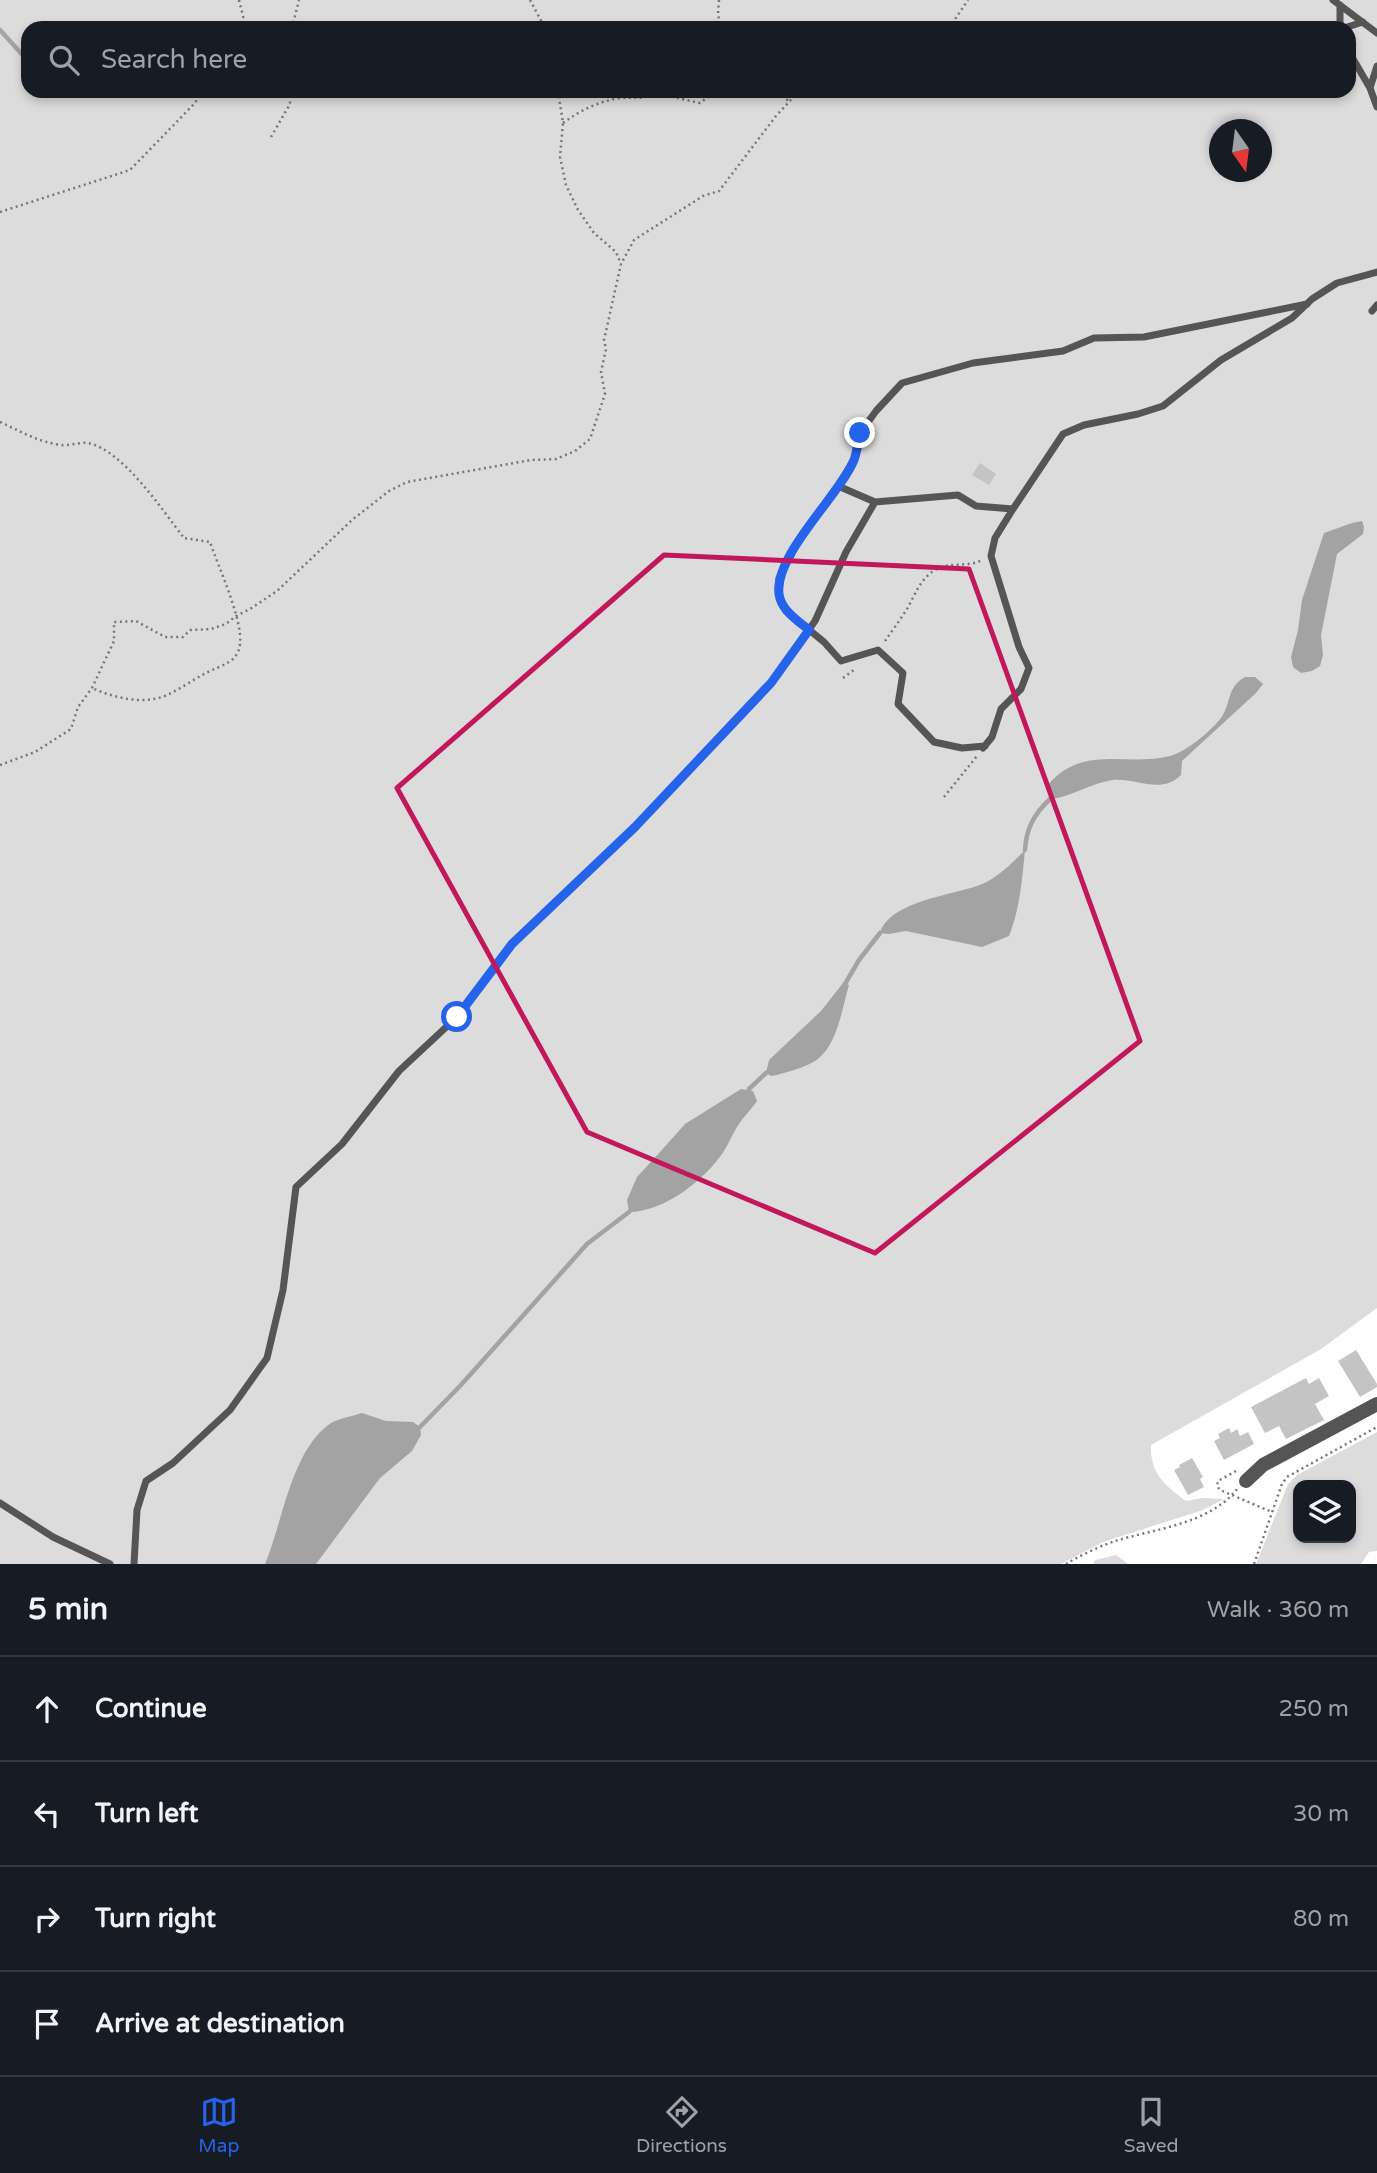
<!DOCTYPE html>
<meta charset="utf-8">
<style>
:root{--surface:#171b24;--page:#20242c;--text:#f1f3f6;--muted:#9ea1a6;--line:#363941;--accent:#2563eb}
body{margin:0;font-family:"Varela Round",sans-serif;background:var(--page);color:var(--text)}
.controls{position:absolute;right:21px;bottom:21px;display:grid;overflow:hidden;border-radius:14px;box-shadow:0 4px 10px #0003}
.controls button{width:63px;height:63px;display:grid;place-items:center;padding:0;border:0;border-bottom:2px solid var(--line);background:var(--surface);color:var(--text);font:35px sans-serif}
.compass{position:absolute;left:1209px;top:119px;width:63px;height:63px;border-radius:50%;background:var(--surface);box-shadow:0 4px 10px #0003;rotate:166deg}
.stop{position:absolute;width:21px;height:21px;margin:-16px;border:5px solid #2563eb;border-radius:50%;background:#fff}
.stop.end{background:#2563eb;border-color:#fff;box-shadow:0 2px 7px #0008}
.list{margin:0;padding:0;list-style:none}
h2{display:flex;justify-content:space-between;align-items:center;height:91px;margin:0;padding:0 28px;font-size:30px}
h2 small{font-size:23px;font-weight:400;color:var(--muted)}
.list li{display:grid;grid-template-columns:46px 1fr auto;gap:21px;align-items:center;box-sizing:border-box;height:105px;padding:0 28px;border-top:2px solid var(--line)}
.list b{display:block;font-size:26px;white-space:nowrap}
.list em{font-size:23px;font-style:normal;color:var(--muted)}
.icon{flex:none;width:38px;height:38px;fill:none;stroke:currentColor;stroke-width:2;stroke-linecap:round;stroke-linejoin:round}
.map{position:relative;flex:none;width:1377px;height:1564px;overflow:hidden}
.search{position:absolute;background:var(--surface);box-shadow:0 4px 10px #0003;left:21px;right:21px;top:21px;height:77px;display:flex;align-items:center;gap:18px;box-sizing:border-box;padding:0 24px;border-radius:21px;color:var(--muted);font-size:26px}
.sheet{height:511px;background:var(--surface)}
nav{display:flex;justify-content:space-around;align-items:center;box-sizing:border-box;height:98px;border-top:2px solid var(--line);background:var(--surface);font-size:19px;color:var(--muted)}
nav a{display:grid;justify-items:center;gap:4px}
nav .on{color:var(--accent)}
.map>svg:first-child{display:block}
</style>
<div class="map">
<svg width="1377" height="1564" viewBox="0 0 1377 1564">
<rect width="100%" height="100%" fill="#fff"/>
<path fill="#dcdcdc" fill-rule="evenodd" d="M 0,0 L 1377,0 L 1377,1308 L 1321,1349 L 1151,1445 C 1150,1474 1165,1485 1186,1501 L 1203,1498 L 1224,1499 L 1203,1510 L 1103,1542 L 1061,1564 L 0,1564 ZM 28,28 L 1349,28 L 1349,91 L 28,91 ZM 1220,130 L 1262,130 L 1262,172 L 1220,172 Z
M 1377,1432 L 1377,1551 L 1369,1552 L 1361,1564 L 1256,1564 L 1288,1484 L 1297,1475 ZM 1351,1485 L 1351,1538 L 1298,1538 L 1298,1485 Z
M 1116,1555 L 1128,1564 L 1093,1564 L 1095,1560 Z"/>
<path fill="#a3a3a3" d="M 1362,521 L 1364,527 L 1363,534 L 1337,554 L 1321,635 L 1323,655 L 1320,666 L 1312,671 L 1301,673 L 1293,667 L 1291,657 L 1298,630 L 1302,600 L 1321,542 L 1324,533 L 1352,523 Z
M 1245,677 L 1255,677 L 1263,684 L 1256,693 L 1182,761 L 1181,775 C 1161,795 1137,778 1113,780 C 1091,783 1069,798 1050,799 L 1048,785 C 1082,744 1126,767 1170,756 C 1186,752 1211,731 1221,718 C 1232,702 1226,688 1245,677 Z
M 1025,850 C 1022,880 1020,908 1009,936 L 982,947 L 906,931 L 889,934 L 880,933 C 889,902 951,895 977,886 C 996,880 1011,864 1025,850 Z
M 843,983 L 849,985 C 842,1008 838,1042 819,1058 C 808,1067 790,1071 777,1075 L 771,1076 L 766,1073 L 769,1060 L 821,1011 Z
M 741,1089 L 753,1091 L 757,1101 C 751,1110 743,1117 737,1127 C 732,1135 729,1143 724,1151 C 705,1180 664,1212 629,1212 L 627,1200 L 637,1177 L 660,1152 L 685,1124 Z
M 362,1413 L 386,1421 L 413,1422 L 420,1427 L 421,1435 L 412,1451 L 380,1478 L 316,1564 L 265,1564 C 283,1522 291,1450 331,1423 C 340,1418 353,1416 362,1413 Z"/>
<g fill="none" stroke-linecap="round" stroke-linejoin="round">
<path stroke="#a3a3a3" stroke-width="4.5" d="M 0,30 L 28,61
M 1025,850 C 1026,829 1034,814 1050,799
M 845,984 L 859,960 L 880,933
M 749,1089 L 766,1073
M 420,1427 L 460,1386 L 587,1244 L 629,1212"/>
</g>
<path fill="#c4c4c4" d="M 980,463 L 996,474 L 989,485 L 972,475 Z
M 1356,1350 L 1377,1384 L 1377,1387 L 1360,1397 L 1338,1361 Z
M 1306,1378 L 1309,1384 L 1319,1378 L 1329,1396 L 1315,1404 L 1324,1420 L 1286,1439 L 1279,1426 L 1265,1433 L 1251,1407 Z
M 1229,1428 L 1231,1433 L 1237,1429 L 1240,1436 L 1248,1432 L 1254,1444 L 1224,1460 L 1214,1441 L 1220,1438 L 1218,1434 Z
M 1192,1458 L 1203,1477 L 1200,1479 L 1204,1487 L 1188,1495 L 1174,1470 L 1180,1467 L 1179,1465 Z"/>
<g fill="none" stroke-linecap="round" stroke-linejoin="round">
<path stroke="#777" stroke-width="2.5" stroke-dasharray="2 3.5" stroke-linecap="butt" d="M 239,0 L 246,28
M 530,0 L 545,28
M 719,0 L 718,14 L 721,28
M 281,28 L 292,28
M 292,28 L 299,0
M 949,28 L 968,0
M 558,91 L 563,123 L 560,157 L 566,185 L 578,210 L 594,233 L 616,252 L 621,264
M 772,91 L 791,102
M 563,123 C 581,110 599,101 621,98 C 633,97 644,100 655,93 L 700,103 L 716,91
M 271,137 L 290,104 L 290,91
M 0,212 L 130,170 L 194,104 L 203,91
M 0,422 C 20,431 38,442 61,445 C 69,446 79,442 88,443 C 123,450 163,511 184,538 L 210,542 C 218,566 243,620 240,644 C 238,663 221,665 206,673 C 194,679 182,688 169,694 C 146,706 114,698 92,688
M 885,641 C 892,631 900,620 907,609 C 915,595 920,579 935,570 C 950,561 967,568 982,560
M 843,678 L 855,669
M 0,765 L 35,752 L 71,729 L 78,707 L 92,688 L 114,641 L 114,622 L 136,621 L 165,637 L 183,637 L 190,630 L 211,629 L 226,624 L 236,616 L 250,609 L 277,591 L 352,520 L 389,491 L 407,482 L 531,460 L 556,459 L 575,451 L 590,439 L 605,394 L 601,372 L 606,349 L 604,340 L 621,264 L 634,240 L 703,196 L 719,191 L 776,116 L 799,91
M 944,797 L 977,756
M 1236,1471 L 1218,1481 L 1217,1486 L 1220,1490 L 1272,1512
M 1066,1564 C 1081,1555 1098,1547 1115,1541 C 1154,1529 1210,1524 1237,1489
M 1254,1564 L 1282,1484 L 1287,1477 L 1377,1427"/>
<path stroke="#555" stroke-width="7" d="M 1333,0 L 1377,33
M 1340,5 L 1340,28
M 1344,28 L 1363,22
M 1349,52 L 1370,88
M 1377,66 L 1370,88 L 1377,107
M 1372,311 L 1377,305
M 838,486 L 854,460 L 860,433 L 876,411 L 902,383 L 973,363 L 1063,351 L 1094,338 L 1144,337 L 1307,304
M 875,502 L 838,486 L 801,536 L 779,578 L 779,596 L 786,611 L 824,642 L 841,661 L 878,650 L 903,673 L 898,704 L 934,742 L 962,748 L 985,746
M 983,748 L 992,737 L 1001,709 L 1021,689 L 1029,668 L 1019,647 L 991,556 L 995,538 L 1013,509
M 0,1503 L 53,1537 L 110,1564
M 134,1564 L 137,1510 L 146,1481 L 173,1463 L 230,1410 L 267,1358 L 283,1290 L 296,1187 L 342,1144 L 399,1071 L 457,1017 L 512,944 L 635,827 L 771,683 L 815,621 L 846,552 L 875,502 L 958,495 L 976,506 L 1013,509 L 1063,434 L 1084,425 L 1138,414 L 1163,406 L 1221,360 L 1292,318 L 1312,299 L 1337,283 L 1377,272"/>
<path stroke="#555" stroke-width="14" d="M 1246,1481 L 1263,1465 L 1377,1404"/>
</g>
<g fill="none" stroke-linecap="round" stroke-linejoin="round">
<path stroke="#2563eb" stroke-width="9" d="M 457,1017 L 512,944 L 635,827 L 771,683 L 809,630 C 797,620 781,610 779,594 C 774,555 839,496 854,460 C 857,452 858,442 860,433"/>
</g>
<path fill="none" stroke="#c2185b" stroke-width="5" stroke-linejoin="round" d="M 664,555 L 969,569 L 1140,1041 L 875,1253 L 587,1132 L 397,788 Z"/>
</svg>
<div class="controls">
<button><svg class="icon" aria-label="layers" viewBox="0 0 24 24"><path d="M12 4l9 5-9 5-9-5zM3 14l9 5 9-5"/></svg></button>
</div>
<svg class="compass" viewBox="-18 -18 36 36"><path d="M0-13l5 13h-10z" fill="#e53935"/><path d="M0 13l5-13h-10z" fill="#9ea1a6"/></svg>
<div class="stop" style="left:457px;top:1017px"></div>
<div class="stop end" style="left:860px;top:433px"></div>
<div class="search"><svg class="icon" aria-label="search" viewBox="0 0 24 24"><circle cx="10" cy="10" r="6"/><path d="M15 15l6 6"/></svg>Search here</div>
</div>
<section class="sheet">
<h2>5 min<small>Walk · 360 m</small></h2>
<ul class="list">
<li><svg class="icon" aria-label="ahead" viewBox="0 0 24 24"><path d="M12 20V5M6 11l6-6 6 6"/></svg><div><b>Continue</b></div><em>250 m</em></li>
<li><svg class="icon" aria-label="left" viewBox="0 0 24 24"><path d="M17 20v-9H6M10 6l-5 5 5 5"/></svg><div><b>Turn left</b></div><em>30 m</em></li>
<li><svg class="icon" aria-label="right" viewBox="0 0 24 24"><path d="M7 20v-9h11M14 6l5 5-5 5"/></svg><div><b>Turn right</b></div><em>80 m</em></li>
<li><svg class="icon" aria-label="arrive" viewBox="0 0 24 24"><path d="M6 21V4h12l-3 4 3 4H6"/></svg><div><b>Arrive at destination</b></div></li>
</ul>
</section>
<nav>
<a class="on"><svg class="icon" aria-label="map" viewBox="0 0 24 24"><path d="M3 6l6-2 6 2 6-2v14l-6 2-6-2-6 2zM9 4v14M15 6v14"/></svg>Map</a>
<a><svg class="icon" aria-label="directions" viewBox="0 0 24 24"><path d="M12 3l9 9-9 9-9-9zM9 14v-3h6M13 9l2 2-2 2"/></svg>Directions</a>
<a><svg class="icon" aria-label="saved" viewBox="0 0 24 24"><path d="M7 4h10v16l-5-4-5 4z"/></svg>Saved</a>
</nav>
